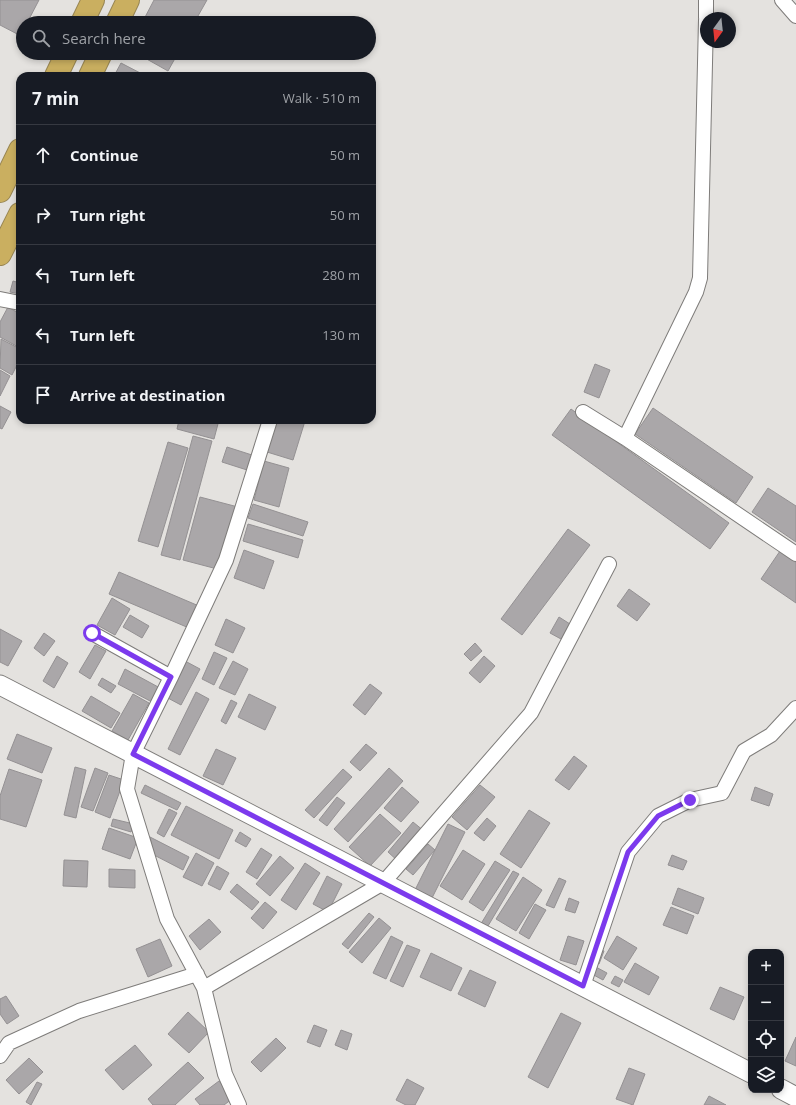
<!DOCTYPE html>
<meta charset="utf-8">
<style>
:root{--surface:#171b24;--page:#242831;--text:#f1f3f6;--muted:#9ea1a6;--line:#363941}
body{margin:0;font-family:"Open Sans",sans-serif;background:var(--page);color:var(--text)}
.controls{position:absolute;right:12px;bottom:12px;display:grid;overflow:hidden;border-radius:8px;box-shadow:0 2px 6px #0003}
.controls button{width:36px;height:36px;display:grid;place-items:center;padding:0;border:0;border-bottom:1px solid var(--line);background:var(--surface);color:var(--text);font:20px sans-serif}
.compass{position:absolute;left:700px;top:12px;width:36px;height:36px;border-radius:50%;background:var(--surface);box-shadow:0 2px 6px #0003;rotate:195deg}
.stop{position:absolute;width:12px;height:12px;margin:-9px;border:3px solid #7c3aed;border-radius:50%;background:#fff}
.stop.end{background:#7c3aed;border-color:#fff;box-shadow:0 1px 4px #0008}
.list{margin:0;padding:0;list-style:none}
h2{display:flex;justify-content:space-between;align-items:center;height:52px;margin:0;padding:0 16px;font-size:17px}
h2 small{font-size:13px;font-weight:400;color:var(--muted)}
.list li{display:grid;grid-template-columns:26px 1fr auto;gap:12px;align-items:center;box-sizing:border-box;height:60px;padding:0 16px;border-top:1px solid var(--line)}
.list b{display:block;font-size:15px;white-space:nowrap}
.list em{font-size:13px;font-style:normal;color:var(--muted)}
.icon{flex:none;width:22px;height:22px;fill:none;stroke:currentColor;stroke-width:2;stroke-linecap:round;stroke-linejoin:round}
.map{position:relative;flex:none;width:796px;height:1105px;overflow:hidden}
.search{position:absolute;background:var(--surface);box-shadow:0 2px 6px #0003;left:16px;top:16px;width:360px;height:44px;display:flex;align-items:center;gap:10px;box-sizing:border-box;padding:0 14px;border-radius:22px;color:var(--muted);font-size:15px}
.panel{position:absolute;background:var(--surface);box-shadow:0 2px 6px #0003;left:16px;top:72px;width:360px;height:352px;border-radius:12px}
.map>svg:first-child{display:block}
</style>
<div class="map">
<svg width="796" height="1105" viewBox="0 0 796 1105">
<rect width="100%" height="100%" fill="#e4e2df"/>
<path fill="#aaa7a9" stroke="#949193" d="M 0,0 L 39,0 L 27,23 L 23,23 L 23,32 L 21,36 L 0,25 Z
M 154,0 L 207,0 L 194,23 L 142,23 Z
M 136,53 L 178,53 L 168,71 Z
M 121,63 L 146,76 L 114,76 Z
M 13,281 L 20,283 L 20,294 L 10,292 Z
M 8,307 L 20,314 L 20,348 L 0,337 L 0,322 Z
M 1,339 L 20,349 L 20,359 L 12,375 L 0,368 Z
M 595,364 L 610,370 L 599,398 L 584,392 Z
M 0,370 L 10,376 L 0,396 Z
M 0,406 L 11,412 L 2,429 L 0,428 Z
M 653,408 L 753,477 L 736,503 L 635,434 Z
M 571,409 L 729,523 L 710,549 L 552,435 Z
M 179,420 L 219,420 L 214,439 L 177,429 Z
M 277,420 L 302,420 L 305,421 L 293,460 L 267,452 Z
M 193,436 L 212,441 L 180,560 L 161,555 Z
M 168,442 L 188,448 L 158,547 L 138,541 Z
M 227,447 L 252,455 L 247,470 L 222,462 Z
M 264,461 L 289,468 L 279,507 L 254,500 Z
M 768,488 L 796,506 L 796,542 L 752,512 Z
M 200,497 L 238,507 L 221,570 L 183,560 Z
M 253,504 L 308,522 L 303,536 L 248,518 Z
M 248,524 L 303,540 L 298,558 L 243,541 Z
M 568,529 L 590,545 L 522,635 L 501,619 Z
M 244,550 L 274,561 L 264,589 L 234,578 Z
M 780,551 L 796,562 L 796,603 L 761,579 Z
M 119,572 L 199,606 L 189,628 L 109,594 Z
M 629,589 L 650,604 L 637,621 L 617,606 Z
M 112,598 L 130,609 L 115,635 L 97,625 Z
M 130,615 L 149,626 L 142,638 L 123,627 Z
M 559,617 L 570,624 L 561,639 L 550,633 Z
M 226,619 L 245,628 L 233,653 L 215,645 Z
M 0,629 L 22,641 L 8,666 L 0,662 Z
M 44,633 L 55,641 L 44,656 L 34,648 Z
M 475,643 L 482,651 L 471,661 L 464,654 Z
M 95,645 L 106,651 L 90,679 L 79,672 Z
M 214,652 L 227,658 L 214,685 L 202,679 Z
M 57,656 L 68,663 L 54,688 L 43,681 Z
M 484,656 L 495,666 L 480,683 L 469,673 Z
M 185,661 L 200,669 L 181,705 L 166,697 Z
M 233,661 L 248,669 L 235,695 L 219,688 Z
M 125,669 L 160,688 L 152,702 L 118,684 Z
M 102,678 L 116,686 L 111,693 L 98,685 Z
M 370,684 L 382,693 L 365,715 L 353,705 Z
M 196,692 L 209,699 L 180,755 L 168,749 Z
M 133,694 L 149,703 L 128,740 L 112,731 Z
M 249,694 L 276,707 L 265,730 L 238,717 Z
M 91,696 L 120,713 L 111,728 L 82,711 Z
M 231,700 L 237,703 L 226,724 L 221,721 Z
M 17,734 L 52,748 L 42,773 L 7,759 Z
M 366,744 L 377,753 L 360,771 L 350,762 Z
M 216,749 L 236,758 L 223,785 L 203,776 Z
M 574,756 L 587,766 L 569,790 L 555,780 Z
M 75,767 L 86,770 L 76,818 L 64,815 Z
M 95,768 L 108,773 L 93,811 L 81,807 Z
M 389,768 L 403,781 L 348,842 L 334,829 Z
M 9,769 L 42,780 L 26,827 L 0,819 L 0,796 Z
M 343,769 L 352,777 L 314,818 L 305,810 Z
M 109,775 L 124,780 L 110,818 L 95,812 Z
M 145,785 L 181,803 L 177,810 L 141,793 Z
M 480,785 L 495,797 L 467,830 L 452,817 Z
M 402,787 L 419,802 L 401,822 L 384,808 Z
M 755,787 L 773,794 L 769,806 L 751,800 Z
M 337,797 L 345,803 L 327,826 L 319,820 Z
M 186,806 L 233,830 L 219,859 L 171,835 Z
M 169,809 L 177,813 L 164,837 L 157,833 Z
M 529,810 L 550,823 L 521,868 L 500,854 Z
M 380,814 L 401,833 L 370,866 L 349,847 Z
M 487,818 L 496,826 L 484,841 L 474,833 Z
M 113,819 L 134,824 L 131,832 L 111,826 Z
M 413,822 L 424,831 L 399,862 L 388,852 Z
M 448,824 L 465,832 L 432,898 L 415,890 Z
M 109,828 L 138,838 L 130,859 L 102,849 Z
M 240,832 L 251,839 L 246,847 L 235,841 Z
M 150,837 L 189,857 L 183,870 L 154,855 Z
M 428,844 L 435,850 L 413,875 L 406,869 Z
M 261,848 L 272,855 L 257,879 L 246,872 Z
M 463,850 L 485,864 L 462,900 L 440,886 Z
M 196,853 L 214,863 L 202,886 L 183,877 Z
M 672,855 L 687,861 L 683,870 L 668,865 Z
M 280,856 L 294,868 L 270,896 L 256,884 Z
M 64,860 L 88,861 L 87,887 L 63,886 Z
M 495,861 L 510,870 L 483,911 L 469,902 Z
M 305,863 L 320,873 L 296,910 L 281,900 Z
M 217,866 L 229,873 L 220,890 L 208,884 Z
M 109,869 L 135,870 L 135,888 L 109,887 Z
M 513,871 L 519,874 L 485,931 L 479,927 Z
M 327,876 L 342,884 L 328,912 L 313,904 Z
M 523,877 L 542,890 L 516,931 L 496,919 Z
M 559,878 L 566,881 L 554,908 L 546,905 Z
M 237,884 L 259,902 L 252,910 L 230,892 Z
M 678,888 L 704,898 L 698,914 L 672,904 Z
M 569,898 L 579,902 L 575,913 L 565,910 Z
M 265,902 L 277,912 L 263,929 L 251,918 Z
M 535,904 L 546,910 L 529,939 L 519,933 Z
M 671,907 L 694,916 L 687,934 L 663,925 Z
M 369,913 L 374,917 L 348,949 L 342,944 Z
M 379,918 L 391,928 L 362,963 L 349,952 Z
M 209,919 L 221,932 L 200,950 L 189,936 Z
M 391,936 L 403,942 L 386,979 L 373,973 Z
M 568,936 L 584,941 L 576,965 L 560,960 Z
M 617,936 L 637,948 L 623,970 L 604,958 Z
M 160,939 L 172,966 L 148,977 L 136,949 Z
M 407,945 L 420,950 L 403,987 L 390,981 Z
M 598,948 L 604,951 L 599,964 L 593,961 Z
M 431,953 L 462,968 L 451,991 L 420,977 Z
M 635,963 L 659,977 L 649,995 L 624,982 Z
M 594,966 L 607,973 L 603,980 L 590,973 Z
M 470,970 L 496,982 L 485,1007 L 458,994 Z
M 615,976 L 623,980 L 619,987 L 611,983 Z
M 720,987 L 744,997 L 734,1020 L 710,1009 Z
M 6,996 L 19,1016 L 7,1024 L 0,1014 L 0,999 Z
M 188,1012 L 209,1032 L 189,1053 L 168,1034 Z
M 561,1013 L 581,1023 L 548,1088 L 528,1077 Z
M 314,1025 L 327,1030 L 320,1047 L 307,1042 Z
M 341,1030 L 352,1034 L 347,1050 L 335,1045 Z
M 796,1037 L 796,1066 L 785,1061 Z
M 276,1038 L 286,1048 L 261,1072 L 251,1062 Z
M 135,1045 L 152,1065 L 123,1090 L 105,1070 Z
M 29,1058 L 43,1072 L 19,1094 L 6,1080 Z
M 188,1062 L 204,1078 L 175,1105 L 153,1105 L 148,1099 Z
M 629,1068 L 645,1074 L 633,1105 L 616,1099 Z
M 407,1079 L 424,1088 L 415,1105 L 406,1105 L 396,1100 Z
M 219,1081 L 232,1099 L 224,1105 L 200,1105 L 195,1099 Z
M 37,1082 L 42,1084 L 31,1105 L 26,1102 Z
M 709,1096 L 726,1105 L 704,1105 Z"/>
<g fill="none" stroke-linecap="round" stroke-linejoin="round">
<g stroke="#7e7c7a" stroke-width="16">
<path id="street" d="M 782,0 L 796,16
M 706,18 L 706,0
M 0,299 L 20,303
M 583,412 L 625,438 L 796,554
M 625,438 L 696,292 L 700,278 L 706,20
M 92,633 L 171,677
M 583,986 L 628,852 L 658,816 L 690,800 L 722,793 L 744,751 L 771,735 L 796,708
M 204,988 L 383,883 L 531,713 L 609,564
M 0,1056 L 9,1043 L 79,1011 L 197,974
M 239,1105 L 225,1074 L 204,988 L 167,919 L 127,789 L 133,754 L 171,677 L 226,560 L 270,420"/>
</g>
<g stroke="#7e7c7a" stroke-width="21">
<path id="secondary" d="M 0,685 L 751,1073
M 781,1089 L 796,1097"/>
</g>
<g stroke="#988653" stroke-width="24">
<path id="highway" d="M 82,23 L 93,0
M 117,23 L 128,0
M 56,76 L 67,53
M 90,76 L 101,53
M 0,191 L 20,150
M 0,254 L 20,214"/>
</g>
<use href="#street" stroke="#fff" stroke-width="14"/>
<use href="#secondary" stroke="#fff" stroke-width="19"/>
<use href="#highway" stroke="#caaf60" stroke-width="22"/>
</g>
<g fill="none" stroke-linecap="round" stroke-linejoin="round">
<path stroke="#7c3aed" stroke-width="5" d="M 92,633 L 171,677 L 133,754 L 583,986 L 628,852 L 658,816 L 690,800"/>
</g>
</svg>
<div class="controls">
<button>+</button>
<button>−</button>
<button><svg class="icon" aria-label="locate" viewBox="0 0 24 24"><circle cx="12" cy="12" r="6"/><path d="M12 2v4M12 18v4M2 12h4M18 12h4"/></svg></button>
<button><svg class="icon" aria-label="layers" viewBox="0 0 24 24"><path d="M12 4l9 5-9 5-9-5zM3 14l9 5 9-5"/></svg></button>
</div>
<svg class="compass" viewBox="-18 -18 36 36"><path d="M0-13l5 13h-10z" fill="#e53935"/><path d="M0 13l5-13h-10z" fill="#9ea1a6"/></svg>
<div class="stop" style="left:92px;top:633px"></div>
<div class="stop end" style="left:690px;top:800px"></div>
<div class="search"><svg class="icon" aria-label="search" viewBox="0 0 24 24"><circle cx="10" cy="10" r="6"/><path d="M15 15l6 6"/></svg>Search here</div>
<section class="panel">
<h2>7 min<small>Walk · 510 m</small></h2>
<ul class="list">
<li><svg class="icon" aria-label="ahead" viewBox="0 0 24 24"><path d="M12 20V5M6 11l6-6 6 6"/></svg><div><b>Continue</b></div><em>50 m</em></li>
<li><svg class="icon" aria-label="right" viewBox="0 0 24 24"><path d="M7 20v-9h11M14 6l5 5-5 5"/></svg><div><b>Turn right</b></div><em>50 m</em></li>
<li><svg class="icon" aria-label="left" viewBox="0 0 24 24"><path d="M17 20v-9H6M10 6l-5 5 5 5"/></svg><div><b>Turn left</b></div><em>280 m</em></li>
<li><svg class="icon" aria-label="left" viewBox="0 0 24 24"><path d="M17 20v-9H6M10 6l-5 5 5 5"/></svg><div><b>Turn left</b></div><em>130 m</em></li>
<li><svg class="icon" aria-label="arrive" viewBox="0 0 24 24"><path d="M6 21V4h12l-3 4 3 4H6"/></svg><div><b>Arrive at destination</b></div></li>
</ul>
</section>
</div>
